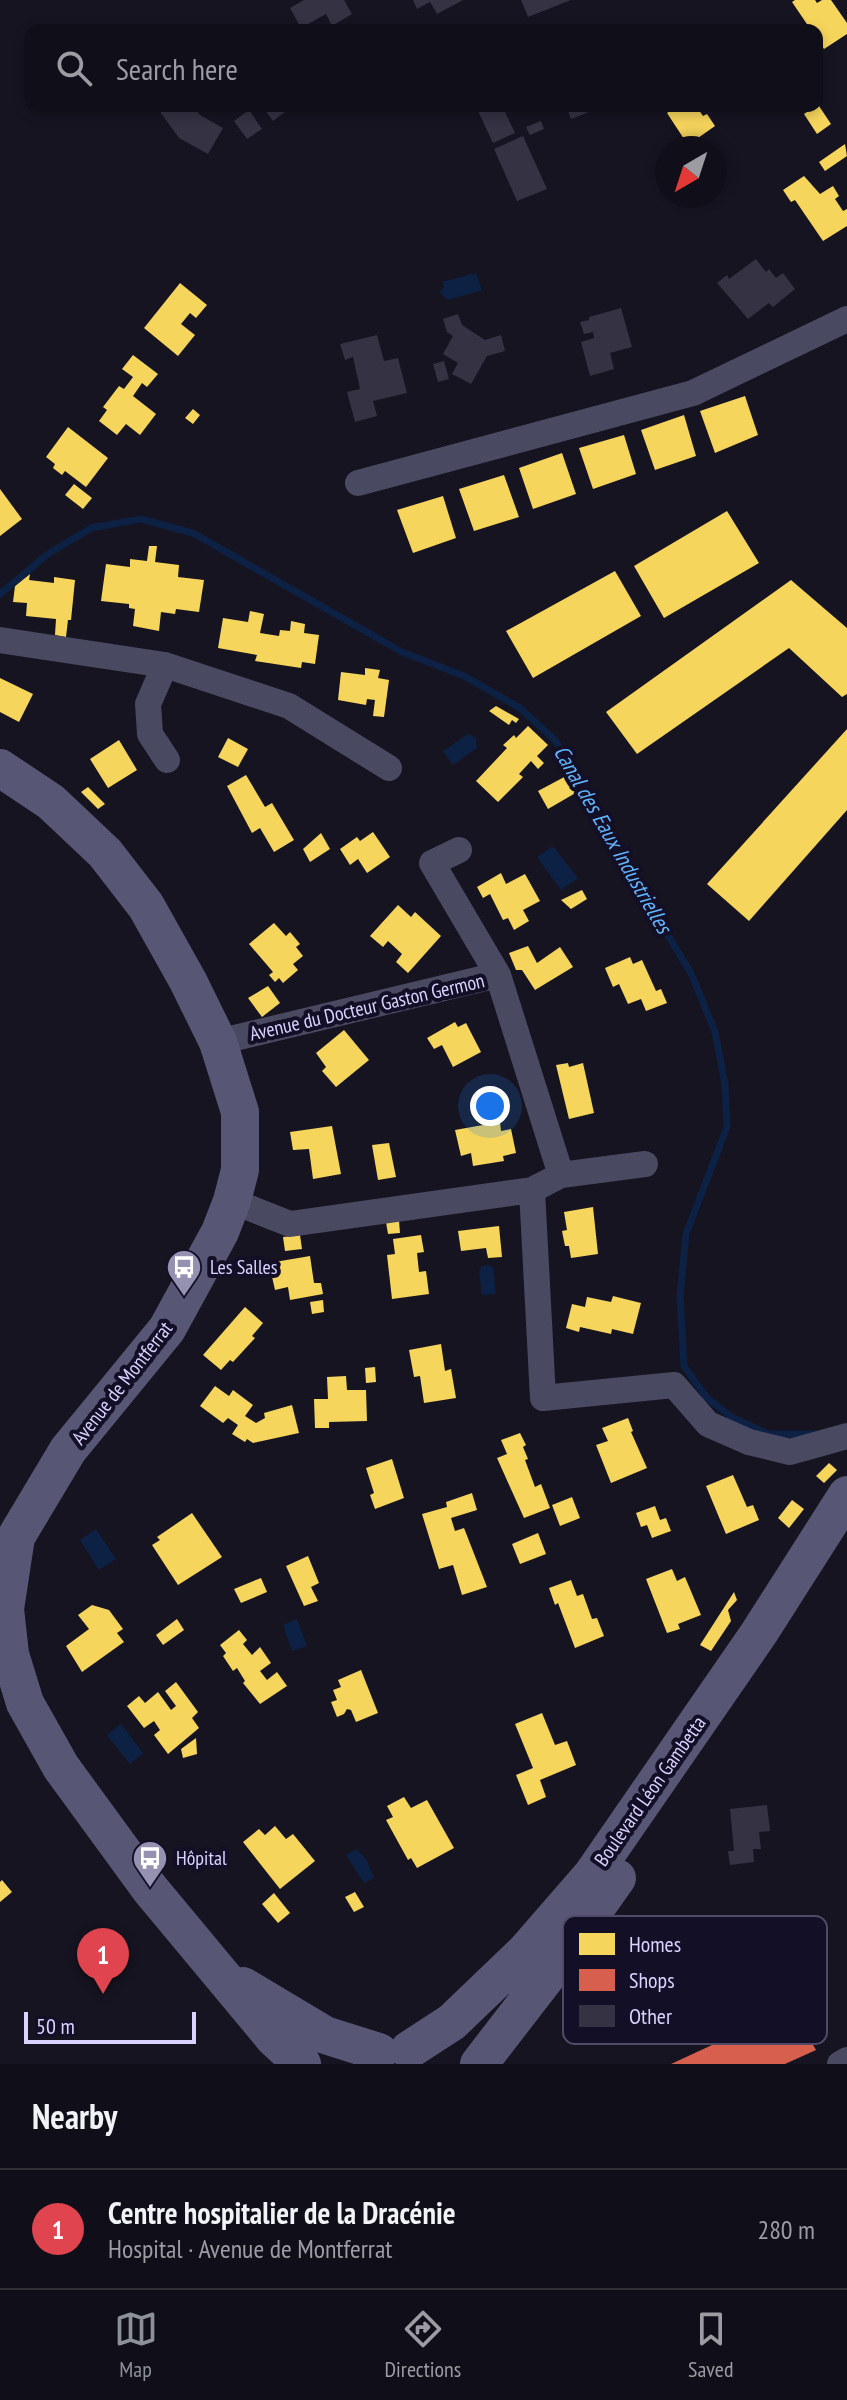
<!DOCTYPE html>
<meta charset="utf-8">
<style>
:root{--surface:#100f19;--page:#1e1d26;--text:#f1f3f6;--muted:#9c9ca2;--line:#302f38;--accent:#8c9099}
body{margin:0;font-family:"PT Sans Narrow",sans-serif;background:var(--page);color:var(--text)}
.compass{position:absolute;left:655px;top:136px;width:72px;height:72px;border-radius:50%;background:var(--surface);box-shadow:0 4px 12px #0003;rotate:219deg}
.scale{position:absolute;left:24px;bottom:20px;width:172px;box-sizing:border-box;padding-left:8px;border:4px solid #d9d4ff;border-top:0;font-size:22px;line-height:28px;white-space:nowrap;color:#d9d4ff;-webkit-text-stroke:6px #130f26;paint-order:stroke}
.you{position:absolute;left:490px;top:1106px;width:28px;height:28px;margin:-20px;border:6px solid #fff;border-radius:50%;background:#1a73e8;box-shadow:0 0 0 12px #1a73e833}
.badge{display:grid;place-items:center;width:52px;height:52px;border-radius:50%;background:var(--accent);color:#fff;font-size:26px;font-weight:700}
.pin{position:absolute;translate:-50% -66px;filter:drop-shadow(0 2px 4px #0008)}
.pin::after{content:'';position:absolute;top:42px;width:28px;height:24px;background:inherit;clip-path:polygon(0 0,100% 0,50% 100%)}
.list{margin:0;padding:0;list-style:none}
h2{display:flex;justify-content:space-between;align-items:center;height:104px;margin:0;padding:0 32px;font-size:34px}
h2 small{font-size:26px;font-weight:400;color:var(--muted)}
.list li{display:grid;grid-template-columns:52px 1fr auto;gap:24px;align-items:center;box-sizing:border-box;height:120px;padding:0 32px;border-top:2px solid var(--line)}
.list b{display:block;font-size:30px;white-space:nowrap}
.list p{margin:0;font-size:26px;white-space:nowrap;color:var(--muted)}
.list em{font-size:26px;font-style:normal;color:var(--muted)}
.icon{flex:none;width:44px;height:44px;fill:none;stroke:currentColor;stroke-width:2;stroke-linecap:round;stroke-linejoin:round}
.map{position:relative;flex:none;width:847px;height:2064px;overflow:hidden}
.search{position:absolute;background:var(--surface);box-shadow:0 4px 12px #0003;left:24px;right:24px;top:24px;height:88px;display:flex;align-items:center;gap:20px;box-sizing:border-box;padding:0 28px;border-radius:16px;color:var(--muted);font-size:30px}
.sheet{height:224px;background:var(--surface)}
nav{display:flex;justify-content:space-around;align-items:center;box-sizing:border-box;height:112px;border-top:2px solid var(--line);background:var(--surface);font-size:22px;color:var(--muted)}
nav a{display:grid;justify-items:center;gap:4px}
nav .on{color:var(--accent)}
.map>svg:first-child{display:block}
</style>
<div class="map">
<svg width="847" height="2064" viewBox="0 0 847 2064">
<rect width="100%" height="100%" fill="#161421"/>
<path fill="#0d2144" d="M 476,273 L 482,290 L 448,300 L 440,293 L 444,286 L 442,282 Z
M 468,734 L 476,738 L 477,748 L 453,765 L 443,751 Z
M 553,846 L 578,878 L 561,890 L 537,857 Z
M 489,1265 L 493,1268 L 496,1294 L 482,1295 L 479,1270 L 481,1269 L 481,1266 Z
M 96,1529 L 116,1559 L 99,1570 L 80,1540 Z
M 297,1619 L 307,1646 L 292,1651 L 283,1625 Z
M 121,1724 L 143,1753 L 130,1764 L 107,1735 Z
M 357,1849 L 367,1861 L 374,1878 L 364,1883 L 346,1855 Z"/>
<path fill="#f6d55c" d="M 795,0 L 815,0 L 817,3 L 822,0 L 831,0 L 847,23 L 847,34 L 824,49 L 817,38 L 817,30 L 811,30 L 792,2 Z
M 677,106 L 696,106 L 703,116 L 707,114 L 715,126 L 688,145 L 667,113 Z
M 816,106 L 819,106 L 831,124 L 817,134 L 804,114 Z
M 845,144 L 847,156 L 825,171 L 819,162 Z
M 804,176 L 820,194 L 833,186 L 839,196 L 835,199 L 843,211 L 847,209 L 847,226 L 823,241 L 795,200 L 791,202 L 783,190 Z
M 180,283 L 207,305 L 196,318 L 190,313 L 181,324 L 195,335 L 178,356 L 144,328 Z
M 133,355 L 158,374 L 147,387 L 142,383 L 133,396 L 156,414 L 140,435 L 126,424 L 117,435 L 99,421 L 107,410 L 103,407 L 119,386 L 124,389 L 133,377 L 122,369 Z
M 745,396 L 758,435 L 715,453 L 700,411 Z
M 193,409 L 200,415 L 193,424 L 185,418 Z
M 684,415 L 696,456 L 655,470 L 641,430 Z
M 68,427 L 108,458 L 86,487 L 65,471 L 62,475 L 53,468 L 55,464 L 46,457 Z
M 624,435 L 636,474 L 593,489 L 579,448 Z
M 562,453 L 576,494 L 533,509 L 519,468 Z
M 504,475 L 519,517 L 474,531 L 459,489 Z
M 74,484 L 92,498 L 83,509 L 65,495 Z
M 0,489 L 22,519 L 0,536 Z
M 443,496 L 456,538 L 413,553 L 397,510 Z
M 727,511 L 759,563 L 664,618 L 634,566 Z
M 149,546 L 157,546 L 155,562 L 179,565 L 178,577 L 204,580 L 199,612 L 176,609 L 175,614 L 161,612 L 159,631 L 133,626 L 135,609 L 129,608 L 129,604 L 101,601 L 106,564 L 130,567 L 130,559 L 147,561 Z
M 615,571 L 641,616 L 533,678 L 506,631 Z
M 30,574 L 29,580 L 54,583 L 54,577 L 75,580 L 71,620 L 68,620 L 66,637 L 55,635 L 56,619 L 26,616 L 27,603 L 13,602 L 15,586 Z
M 791,580 L 847,628 L 847,694 L 842,697 L 789,648 L 637,754 L 606,712 Z
M 250,611 L 264,614 L 260,633 L 279,636 L 280,630 L 290,631 L 291,621 L 305,624 L 304,633 L 319,635 L 315,664 L 302,662 L 301,668 L 255,661 L 257,655 L 218,648 L 223,618 L 248,622 Z
M 365,668 L 380,670 L 378,678 L 389,680 L 384,717 L 373,716 L 375,700 L 367,699 L 366,705 L 338,700 L 341,672 L 365,675 Z
M 0,678 L 33,694 L 19,722 L 0,712 Z
M 496,706 L 519,719 L 516,723 L 512,720 L 509,725 L 489,711 Z
M 528,726 L 548,745 L 537,756 L 544,763 L 538,769 L 531,761 L 519,774 L 523,777 L 498,802 L 476,781 L 507,748 L 503,745 L 514,735 L 516,738 Z
M 847,729 L 847,810 L 749,921 L 707,884 Z
M 228,738 L 248,749 L 238,767 L 218,757 Z
M 119,740 L 137,770 L 108,788 L 90,759 Z
M 246,775 L 265,807 L 272,803 L 294,840 L 274,852 L 260,828 L 252,833 L 227,786 Z
M 568,775 L 579,791 L 548,809 L 538,791 Z
M 88,787 L 105,804 L 98,809 L 81,792 Z
M 373,832 L 390,857 L 367,873 L 358,859 L 350,865 L 340,849 L 357,837 L 360,841 Z
M 321,833 L 330,849 L 310,862 L 303,849 Z
M 501,873 L 506,884 L 525,874 L 540,901 L 523,910 L 529,921 L 514,930 L 508,918 L 503,920 L 490,894 L 483,898 L 477,887 Z
M 582,890 L 587,899 L 571,909 L 561,900 Z
M 398,905 L 411,917 L 415,912 L 441,936 L 408,973 L 396,962 L 402,954 L 388,941 L 383,947 L 370,936 Z
M 274,923 L 286,936 L 290,932 L 300,944 L 296,947 L 303,956 L 293,964 L 298,970 L 283,983 L 279,978 L 275,982 L 269,975 L 273,972 L 249,944 Z
M 528,946 L 537,963 L 560,947 L 573,967 L 535,990 L 522,970 L 516,970 L 509,953 Z
M 630,957 L 633,964 L 642,960 L 656,991 L 661,989 L 667,1003 L 646,1011 L 641,999 L 628,1004 L 619,984 L 613,987 L 605,968 Z
M 268,986 L 280,1003 L 262,1017 L 248,998 Z
M 455,1022 L 458,1027 L 466,1023 L 481,1052 L 453,1067 L 442,1045 L 434,1049 L 427,1038 Z
M 344,1030 L 369,1060 L 336,1087 L 322,1071 L 326,1067 L 316,1053 Z
M 568,1063 L 569,1067 L 583,1063 L 594,1113 L 569,1119 L 556,1065 Z
M 500,1122 L 501,1131 L 511,1129 L 516,1153 L 503,1156 L 504,1161 L 473,1166 L 471,1153 L 461,1156 L 455,1130 Z
M 332,1126 L 341,1174 L 313,1179 L 309,1149 L 293,1150 L 290,1132 Z
M 389,1143 L 396,1177 L 378,1180 L 372,1145 Z
M 593,1207 L 598,1254 L 571,1258 L 569,1246 L 565,1246 L 562,1231 L 567,1230 L 564,1212 Z
M 399,1221 L 400,1233 L 388,1234 L 386,1222 Z
M 499,1226 L 502,1257 L 488,1258 L 486,1248 L 461,1251 L 458,1231 Z
M 300,1235 L 302,1249 L 285,1251 L 283,1237 Z
M 421,1235 L 424,1252 L 417,1253 L 419,1272 L 426,1271 L 429,1294 L 392,1299 L 387,1255 L 395,1254 L 393,1239 Z
M 310,1256 L 314,1283 L 321,1283 L 323,1294 L 290,1300 L 288,1287 L 275,1290 L 269,1263 Z
M 613,1296 L 641,1303 L 633,1334 L 612,1329 L 611,1334 L 580,1327 L 579,1332 L 566,1328 L 572,1304 L 585,1307 L 587,1297 L 611,1302 Z
M 323,1300 L 324,1312 L 312,1314 L 310,1302 Z
M 245,1307 L 263,1323 L 252,1336 L 255,1338 L 233,1362 L 230,1360 L 221,1370 L 203,1355 Z
M 441,1344 L 445,1371 L 451,1369 L 456,1398 L 424,1403 L 420,1376 L 414,1377 L 409,1350 Z
M 375,1367 L 376,1382 L 366,1383 L 365,1368 Z
M 346,1376 L 347,1390 L 366,1390 L 367,1421 L 329,1422 L 329,1428 L 315,1428 L 314,1399 L 328,1399 L 327,1377 Z
M 215,1386 L 229,1396 L 233,1390 L 253,1405 L 245,1416 L 256,1423 L 265,1418 L 264,1413 L 292,1405 L 299,1433 L 253,1443 L 247,1439 L 245,1442 L 232,1434 L 238,1425 L 228,1418 L 223,1423 L 200,1406 Z
M 628,1418 L 633,1431 L 631,1432 L 647,1468 L 611,1483 L 596,1445 L 608,1441 L 602,1428 Z
M 520,1433 L 526,1445 L 523,1447 L 528,1459 L 525,1460 L 535,1487 L 541,1484 L 550,1508 L 524,1518 L 497,1458 L 507,1454 L 501,1440 Z
M 392,1459 L 404,1498 L 375,1509 L 370,1495 L 374,1493 L 366,1468 Z
M 829,1463 L 837,1470 L 824,1483 L 816,1476 Z
M 733,1475 L 747,1507 L 753,1505 L 759,1520 L 726,1534 L 706,1486 Z
M 472,1493 L 477,1510 L 451,1518 L 455,1531 L 464,1528 L 487,1587 L 462,1595 L 453,1565 L 439,1569 L 422,1514 L 447,1507 L 446,1502 Z
M 572,1497 L 580,1518 L 560,1526 L 552,1505 Z
M 792,1500 L 804,1509 L 789,1528 L 778,1518 Z
M 655,1506 L 660,1520 L 666,1518 L 671,1531 L 652,1538 L 647,1525 L 641,1527 L 636,1513 Z
M 192,1513 L 222,1557 L 178,1585 L 152,1545 L 160,1540 L 157,1537 Z
M 538,1533 L 546,1554 L 520,1564 L 512,1544 Z
M 308,1556 L 319,1583 L 311,1587 L 318,1601 L 304,1606 L 286,1566 Z
M 672,1569 L 677,1581 L 685,1577 L 701,1615 L 678,1624 L 680,1629 L 667,1633 L 646,1579 Z
M 261,1578 L 267,1592 L 241,1603 L 234,1589 Z
M 571,1580 L 577,1596 L 583,1594 L 592,1619 L 597,1618 L 604,1636 L 575,1648 L 558,1603 L 555,1605 L 549,1588 Z
M 734,1592 L 737,1600 L 728,1610 L 731,1621 L 711,1651 L 700,1645 Z
M 92,1605 L 109,1610 L 123,1629 L 117,1633 L 124,1642 L 82,1672 L 66,1646 L 89,1629 L 78,1615 Z
M 177,1619 L 184,1630 L 163,1645 L 156,1635 Z
M 239,1630 L 247,1640 L 243,1644 L 252,1655 L 260,1647 L 271,1663 L 260,1671 L 267,1680 L 277,1672 L 287,1686 L 260,1704 L 243,1683 L 245,1681 L 237,1668 L 233,1671 L 223,1656 L 226,1653 L 220,1645 Z
M 361,1670 L 378,1713 L 356,1722 L 351,1710 L 347,1709 L 344,1714 L 337,1717 L 331,1702 L 337,1700 L 333,1690 L 341,1687 L 338,1680 Z
M 176,1682 L 198,1712 L 192,1718 L 199,1728 L 168,1754 L 154,1735 L 160,1730 L 154,1721 L 144,1728 L 127,1706 L 139,1696 L 145,1703 L 158,1692 L 171,1710 L 176,1706 L 165,1691 Z
M 542,1713 L 555,1745 L 567,1741 L 576,1765 L 540,1780 L 546,1797 L 528,1805 L 516,1775 L 533,1768 L 515,1724 Z
M 196,1738 L 197,1754 L 183,1758 L 181,1749 Z
M 404,1797 L 411,1808 L 427,1800 L 454,1848 L 417,1868 L 411,1858 L 408,1860 L 386,1820 L 393,1817 L 387,1806 Z
M 275,1826 L 286,1839 L 293,1834 L 315,1861 L 280,1889 L 243,1842 L 259,1829 L 265,1835 Z
M 2,1880 L 12,1892 L 0,1902 L 0,1882 Z
M 355,1892 L 364,1907 L 354,1912 L 345,1897 Z
M 274,1893 L 290,1913 L 278,1923 L 262,1904 Z"/>
<path fill="#d6604d" d="M 792,2008 L 816,2050 L 785,2064 L 671,2064 Z"/>
<g fill="none" stroke-linecap="round" stroke-linejoin="round">
<path stroke="#0d2144" stroke-width="7" d="M 0,594 L 48,554 L 91,528 L 141,519 L 193,533 L 402,652 L 464,676 L 520,708 L 555,740 L 620,845 L 655,914 L 691,973 L 715,1032 L 725,1084 L 727,1127 L 686,1234 L 680,1297 L 684,1366 L 707,1398 L 733,1418 L 768,1434 L 814,1434"/>
</g>
<path fill="#343243" d="M 304,0 L 344,0 L 352,14 L 332,26 L 326,14 L 301,28 L 290,8 Z
M 413,0 L 463,0 L 437,14 L 430,2 L 417,9 Z
M 521,0 L 571,0 L 528,17 Z
M 156,106 L 193,106 L 200,115 L 223,128 L 208,154 L 179,138 Z
M 262,106 L 293,106 L 273,121 Z
M 490,106 L 502,106 L 515,133 L 493,143 L 478,111 Z
M 566,106 L 604,106 L 571,119 Z
M 249,110 L 262,129 L 247,139 L 234,121 Z
M 541,121 L 544,129 L 530,135 L 526,127 Z
M 523,136 L 547,189 L 517,201 L 494,149 Z
M 756,259 L 766,272 L 769,269 L 776,278 L 783,273 L 795,289 L 773,307 L 769,303 L 748,319 L 717,283 L 727,275 L 729,279 Z
M 621,308 L 632,347 L 610,353 L 614,369 L 590,376 L 581,342 L 594,338 L 593,332 L 584,334 L 580,322 L 589,320 L 589,317 Z
M 458,314 L 462,325 L 485,340 L 501,335 L 505,351 L 487,356 L 471,384 L 452,374 L 458,363 L 443,354 L 453,336 L 447,332 L 443,319 Z
M 377,335 L 384,361 L 398,358 L 407,393 L 373,401 L 377,416 L 355,422 L 347,392 L 360,389 L 353,357 L 345,360 L 340,344 Z
M 444,361 L 449,379 L 438,382 L 433,364 Z
M 767,1805 L 770,1831 L 759,1832 L 761,1849 L 753,1849 L 754,1862 L 730,1865 L 728,1851 L 734,1851 L 730,1809 Z"/>
<g fill="none" stroke-linecap="round" stroke-linejoin="round">
<path stroke="#4a4962" stroke-width="26" d="M 358,483 L 693,393 L 847,319
M 0,640 L 165,665 L 289,706 L 389,768
M 165,665 L 148,704 L 150,734 L 167,760
M 459,850 L 432,863 L 498,975
M 218,1042 L 498,975 L 561,1175 L 532,1190 L 290,1224 L 232,1201
M 561,1175 L 645,1164
M 532,1190 L 543,1398 L 674,1385 L 708,1424 L 749,1442 L 790,1452 L 847,1436
M 840,2064 L 847,2060"/>
<path stroke="#575674" stroke-width="38" d="M 0,768 L 51,802 L 105,853 L 146,906 L 188,981 L 218,1042 L 240,1112 L 240,1170 L 232,1201 L 220,1232 L 167,1329 L 68,1450 L 16,1537 L 5,1609 L 10,1654 L 25,1703 L 61,1767 L 150,1889 L 274,2038 L 302,2064
M 243,1986 L 325,2035 L 379,2052
M 409,2050 L 452,2022 L 526,1951 L 592,1875 L 759,1633 L 847,1495
M 479,2064 L 557,1963 L 617,1878"/>
</g>
<defs>
<g id="bus-pin" transform="scale(1.8)"><path d="M0 17L-7.5 6A9.5 9.5 0 1 1 7.5 6Z" fill="#9591b1" stroke="#130f26"/><path d="M-5-6H5V4H4V6H2V4H-2V6H-4V4H-5ZM-3.5-4V0h7V-4ZM-3.5 1.2v1.5H-2V1.2ZM2 1.2v1.5H3.5V1.2Z" fill="#fff"/></g>
</defs>
<g fill-rule="evenodd">
<use href="#bus-pin" x="184" y="1267"/>
<use href="#bus-pin" x="150" y="1858"/>
</g>
<g text-anchor="middle" dominant-baseline="central" stroke-width="8" stroke-linejoin="round" paint-order="stroke">
<g font-size="20" fill="#d9d4ff" stroke="#130f26">
<text transform="translate(367 1007) rotate(-13)">Avenue du Docteur Gaston Germon</text>
<text transform="translate(122 1383) rotate(-52)">Avenue de Montferrat</text>
<text transform="translate(650 1791) rotate(-55)">Boulevard Léon Gambetta</text>
</g>
<g font-size="20" fill="#d9d4ff" stroke="#130f26" text-anchor="start">
<text x="210" y="1267">Les Salles</text>
<text x="176" y="1858">Hôpital</text>
</g>
<g font-size="22" font-style="italic" fill="#62b6ff" stroke="#130f26">
<text transform="translate(613 839) rotate(60)">Canal des Eaux Industrielles</text>
</g>
</g>
<rect x="563" y="1916" width="264" height="128" rx="12" fill="#130f26" stroke="#4e4a67" stroke-width="2"/>
<rect x="579" y="1933" width="36" height="22" fill="#f6d55c"/>
<rect x="579" y="1969" width="36" height="22" fill="#d6604d"/>
<rect x="579" y="2005" width="36" height="22" fill="#343243"/>
<g font-size="22" fill="#d9d4ff">
<text x="629" y="1952">Homes</text>
<text x="629" y="1988">Shops</text>
<text x="629" y="2024">Other</text>
</g>
</svg>
<svg class="compass" viewBox="-18 -18 36 36"><path d="M0-13l5 13h-10z" fill="#e53935"/><path d="M0 13l5-13h-10z" fill="#9c9ca2"/></svg>
<div class="scale">50 m</div>
<div class="you"></div>
<div class="pin badge" style="left:103px;top:1994px;background:#e0444e">1</div>
<div class="search"><svg class="icon" aria-label="search" viewBox="0 0 24 24"><circle cx="10" cy="10" r="6"/><path d="M15 15l6 6"/></svg>Search here</div>
</div>
<section class="sheet">
<h2>Nearby<small></small></h2>
<ul class="list">
<li><span class="badge" style="background:#e0444e">1</span><div><b>Centre hospitalier de la Dracénie</b><p>Hospital · Avenue de Montferrat</p></div><em>280 m</em></li>
</ul>
</section>
<nav>
<a class="on"><svg class="icon" aria-label="map" viewBox="0 0 24 24"><path d="M3 6l6-2 6 2 6-2v14l-6 2-6-2-6 2zM9 4v14M15 6v14"/></svg>Map</a>
<a><svg class="icon" aria-label="directions" viewBox="0 0 24 24"><path d="M12 3l9 9-9 9-9-9zM9 14v-3h6M13 9l2 2-2 2"/></svg>Directions</a>
<a><svg class="icon" aria-label="saved" viewBox="0 0 24 24"><path d="M7 4h10v16l-5-4-5 4z"/></svg>Saved</a>
</nav>
